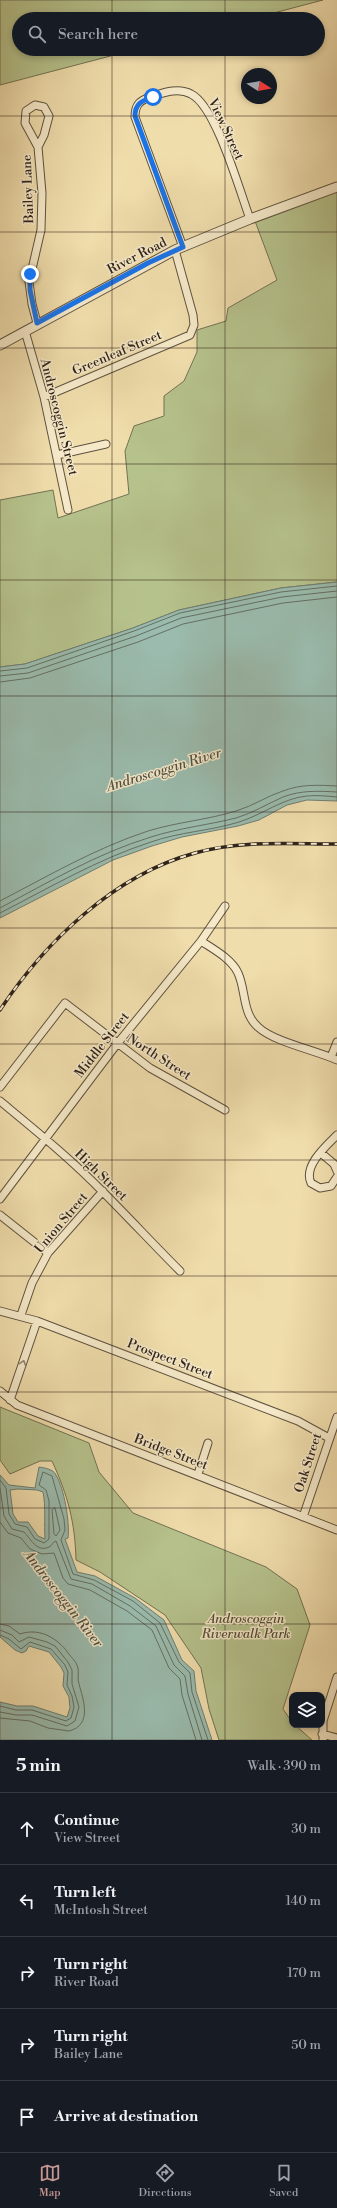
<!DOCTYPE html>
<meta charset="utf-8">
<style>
:root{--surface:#171b24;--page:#242831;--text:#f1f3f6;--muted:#9ea1a6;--line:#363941;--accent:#c59692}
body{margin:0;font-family:"Libre Bodoni",serif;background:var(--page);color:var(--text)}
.controls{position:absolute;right:12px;bottom:12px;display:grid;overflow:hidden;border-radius:8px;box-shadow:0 2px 6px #0003}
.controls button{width:36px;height:36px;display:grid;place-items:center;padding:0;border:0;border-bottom:1px solid var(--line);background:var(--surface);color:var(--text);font:20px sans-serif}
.compass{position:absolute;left:241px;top:68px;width:36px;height:36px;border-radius:50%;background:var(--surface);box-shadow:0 2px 6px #0003;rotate:101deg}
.stop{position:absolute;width:12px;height:12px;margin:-9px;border:3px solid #1a73e8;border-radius:50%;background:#fff}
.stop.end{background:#1a73e8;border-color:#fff;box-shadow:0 1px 4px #0008}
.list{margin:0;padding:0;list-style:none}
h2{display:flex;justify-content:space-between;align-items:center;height:52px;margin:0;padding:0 16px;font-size:17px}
h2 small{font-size:13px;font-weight:400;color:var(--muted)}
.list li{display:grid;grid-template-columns:26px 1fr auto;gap:12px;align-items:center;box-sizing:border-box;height:72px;padding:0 16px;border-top:1px solid var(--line)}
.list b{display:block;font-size:15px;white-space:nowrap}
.list p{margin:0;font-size:13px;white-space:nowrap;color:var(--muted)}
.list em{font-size:13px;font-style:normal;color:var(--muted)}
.icon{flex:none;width:22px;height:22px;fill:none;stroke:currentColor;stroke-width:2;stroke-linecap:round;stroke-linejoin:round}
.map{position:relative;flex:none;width:337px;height:1740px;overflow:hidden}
.search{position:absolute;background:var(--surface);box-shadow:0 2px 6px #0003;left:12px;right:12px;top:12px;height:44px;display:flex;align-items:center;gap:10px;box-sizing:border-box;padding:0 14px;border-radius:22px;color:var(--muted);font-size:15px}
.sheet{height:412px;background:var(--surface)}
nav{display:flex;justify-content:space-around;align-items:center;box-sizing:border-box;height:56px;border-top:1px solid var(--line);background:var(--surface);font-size:11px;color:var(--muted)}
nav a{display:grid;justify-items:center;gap:2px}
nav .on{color:var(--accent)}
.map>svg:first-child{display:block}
</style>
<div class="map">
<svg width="337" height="1740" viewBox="0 0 337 1740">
<rect width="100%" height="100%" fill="#f0ddac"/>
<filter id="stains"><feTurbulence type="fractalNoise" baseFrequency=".005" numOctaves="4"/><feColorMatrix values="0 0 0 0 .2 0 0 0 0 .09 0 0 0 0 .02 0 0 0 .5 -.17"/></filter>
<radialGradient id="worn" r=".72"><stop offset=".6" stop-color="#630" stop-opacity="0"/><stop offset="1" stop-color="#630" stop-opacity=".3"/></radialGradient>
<path fill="#b6c28c" stroke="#727254" d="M 0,0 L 323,0 L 251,19 L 19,19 L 19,49 L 137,49 L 0,85 Z
M 337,191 L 337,582 L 281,588 L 179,610 L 133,628 L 25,664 L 0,667 L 0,500 L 53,490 L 58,518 L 129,494 L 125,451 L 134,426 L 164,416 L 164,396 L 184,381 L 197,352 L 197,330 L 226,321 L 228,308 L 277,280 L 255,221 Z
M 0,1407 L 89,1443 L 99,1472 L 133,1513 L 266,1567 L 297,1589 L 310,1625 L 283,1709 L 292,1722 L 292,1725 L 295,1725 L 312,1740 L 219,1740 L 209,1709 L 201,1668 L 165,1615 L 100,1572 L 76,1560 C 75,1522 68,1496 52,1461 L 40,1461 L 10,1474 L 0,1460 Z"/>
<path fill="#9abbad" stroke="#6f7e73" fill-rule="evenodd" d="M 337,582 L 337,801 L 307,800 L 287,805 L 259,820 L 238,826 L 182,837 L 152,846 L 113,860 L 0,918 L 0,667 L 25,664 L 133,628 L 179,610 L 281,588 Z
M 39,1467 C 45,1468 53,1469 56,1475 C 64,1488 70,1522 68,1538 L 65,1539 L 77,1572 L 95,1576 L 135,1598 L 164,1620 L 182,1660 L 194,1671 L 196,1691 L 212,1740 L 0,1740 L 0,1702 L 17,1706 L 33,1706 L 67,1717 L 70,1708 L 69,1697 L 63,1686 L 64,1673 L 61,1667 L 49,1652 L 29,1646 L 26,1651 L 22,1653 L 15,1650 L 0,1637 L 0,1475 L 9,1485 L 35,1488 ZM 18,1489 L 37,1490 L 43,1492 C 46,1507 44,1524 45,1539 L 38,1536 L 28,1522 L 18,1522 L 13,1514 L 10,1490 Z"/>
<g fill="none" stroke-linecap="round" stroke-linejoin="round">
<path stroke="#646f64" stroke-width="1" d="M 0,671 L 27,668 L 134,631 L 180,613 L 281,592 L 337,586
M 0,676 L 28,673 L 136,636 L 181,618 L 282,597 L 337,591
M 0,682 L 30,678 L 138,642 L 183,624 L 283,603 L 337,597
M 0,901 C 48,876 96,848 148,831 C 177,822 207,820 236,811 C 253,806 267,796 283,791 C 301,784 318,785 337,786
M 0,908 C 49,882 98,853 151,837 C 179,828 208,825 236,818 C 253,813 267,804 283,797 C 301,790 319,791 337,792
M 0,913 C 49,888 98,859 151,842 C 179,832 210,831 239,822 C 262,815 283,798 307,796 C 316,795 327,796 337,797
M 0,1480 L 6,1488 L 9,1514 L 15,1524 L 27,1527 L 35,1539 L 44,1543 L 49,1539 L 49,1501 L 46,1490 L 39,1485 L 43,1472 L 52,1476 L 64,1519 L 65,1530 L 61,1540 L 73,1574 L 94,1580 L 133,1601 L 160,1623 L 179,1662 L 190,1673 L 192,1692 L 208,1740
M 0,1488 L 4,1516 L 12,1529 L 24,1532 C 30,1538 37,1553 49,1547 C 53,1545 52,1542 56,1541 L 71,1579 L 92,1584 L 130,1606 L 156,1626 L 174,1665 L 185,1676 L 188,1694 L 202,1740
M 55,1508 L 60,1530 L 56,1536 L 54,1534 L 52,1510 Z
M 0,1522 L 8,1533 L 21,1538 L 30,1549 L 42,1554 L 54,1553 L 63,1578 L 68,1584 L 90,1590 L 127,1611 L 152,1630 L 169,1668 L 180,1679 L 182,1695 L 196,1740
M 0,1624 L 9,1626 L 20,1634 C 38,1628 54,1636 66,1650 C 70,1657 76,1660 78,1668 C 79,1673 77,1679 79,1684 C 83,1699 93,1725 69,1731 L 48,1728 L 30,1721 L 0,1718
M 0,1630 L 12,1635 L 19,1642 L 29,1637 L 47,1642 L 55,1646 L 68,1662 L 72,1670 L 72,1684 L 79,1707 L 75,1721 L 67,1726 L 32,1715 L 16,1715 L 0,1712
M 0,1635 L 9,1639 L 21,1649 L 30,1642 L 51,1649 L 65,1665 L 68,1672 L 67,1685 L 72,1696 L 74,1707 L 71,1718 L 66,1721 L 32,1710 L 16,1710 L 0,1706"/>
<g stroke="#5f523f" stroke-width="9">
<path id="minor" d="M 35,105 L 44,107 L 49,116 L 44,135 L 38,147 L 25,123 L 26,111 Z
M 183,247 L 135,117 C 135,105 139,101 150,97 C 163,93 178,87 191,94 C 216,106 240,192 250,219
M 37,323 L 32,304 L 29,282 L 41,230 L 42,193 L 38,147
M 25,331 L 44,397 L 68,510
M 44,397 L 190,335 L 194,325 L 193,315 L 175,250
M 57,455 L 106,444
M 201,941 C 213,949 232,959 238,973 C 246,990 242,1013 258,1027 C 274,1042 315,1050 337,1060
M 331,1057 L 337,1042
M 0,1087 L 65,1003 L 150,1068 L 225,1110
M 0,1101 C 35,1130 71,1159 103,1192 C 129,1218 154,1245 180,1271
M 337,1135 C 326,1146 303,1166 311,1183 L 320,1188 L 331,1186 L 337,1177
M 321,1153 L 334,1164 L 337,1171
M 0,1199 L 117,1044 L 201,941 L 225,906
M 0,1215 L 48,1253
M 0,1311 L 37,1321 L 298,1421 L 329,1438
M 21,1315 L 32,1283 L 48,1253 L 103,1191
M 0,1391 L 17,1405 L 337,1530
M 10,1400 L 37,1321
M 198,1474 L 208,1443
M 303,1517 L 337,1417
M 322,1734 L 337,1738
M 323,1740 L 323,1721 L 337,1677"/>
</g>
<g stroke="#5f523f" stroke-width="11">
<path id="tertiary" d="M 0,345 L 175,250 L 250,219 L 337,187"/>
</g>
<use href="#minor" stroke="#f5e9c9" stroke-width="7"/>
<use href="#tertiary" stroke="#f5e9c9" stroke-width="9"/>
<g stroke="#2f231b" stroke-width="3.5">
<path id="rail" d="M 0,1010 C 45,942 114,875 195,853 C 240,840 290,844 337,844"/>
</g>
<use href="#rail" stroke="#f5e9c9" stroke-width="2" stroke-dasharray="6" stroke-linecap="butt"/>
</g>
<defs><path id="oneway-chevron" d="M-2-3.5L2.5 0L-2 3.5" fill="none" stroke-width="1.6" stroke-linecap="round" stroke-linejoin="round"/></defs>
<use stroke="#928672" href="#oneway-chevron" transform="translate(23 1363) rotate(-72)"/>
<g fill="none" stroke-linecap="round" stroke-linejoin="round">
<path stroke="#1a73e8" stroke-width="5" d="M 30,274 L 30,290 L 37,323 L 148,263 L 183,247 L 135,116 C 135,104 141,101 153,97"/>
</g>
<path fill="none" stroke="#2f231b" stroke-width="1" stroke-opacity="0.55" d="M 112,0 L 112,19M 225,0 L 225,19M 112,49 L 112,1740M 225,49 L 225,1740M 0,116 L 337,116M 0,232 L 337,232M 0,348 L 337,348M 0,464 L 337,464M 0,580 L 337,580M 0,696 L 337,696M 0,812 L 337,812M 0,928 L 337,928M 0,1044 L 337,1044M 0,1160 L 337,1160M 0,1276 L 337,1276M 0,1392 L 337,1392M 0,1508 L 337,1508M 0,1624 L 337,1624"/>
<g text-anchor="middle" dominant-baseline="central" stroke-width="3" stroke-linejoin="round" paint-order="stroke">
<g font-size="13" fill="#2f231b" stroke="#f5e9c9">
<text transform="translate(226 129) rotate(65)">View Street</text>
<text transform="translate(28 189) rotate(-92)">Bailey Lane</text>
<text transform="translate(137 256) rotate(-27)">River Road</text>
<text transform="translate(117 353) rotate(-23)">Greenleaf Street</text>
<text transform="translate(59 417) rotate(76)">Androscoggin Street</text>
<text transform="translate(102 1045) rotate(-52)">Middle Street</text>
<text transform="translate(159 1057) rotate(33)">North Street</text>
<text transform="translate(101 1175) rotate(44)">High Street</text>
<text transform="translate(61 1223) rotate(-50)">Union Street</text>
<text transform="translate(170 1359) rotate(21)">Prospect Street</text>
<text transform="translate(171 1452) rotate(21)">Bridge Street</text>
<text transform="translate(308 1463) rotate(-72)">Oak Street</text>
</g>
<g font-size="13" font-style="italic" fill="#514b37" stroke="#f5e9c9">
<text x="246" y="1619">Androscoggin<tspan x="246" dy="15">Riverwalk Park</tspan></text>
</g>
<g font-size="14" font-style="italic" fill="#4f5147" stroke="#f5e9c9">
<text transform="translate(164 770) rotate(-17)">Androscoggin River</text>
<text transform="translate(63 1599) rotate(52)">Androscoggin River</text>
</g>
</g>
<rect width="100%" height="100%" filter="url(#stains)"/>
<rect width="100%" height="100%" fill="url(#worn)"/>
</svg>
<div class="controls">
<button><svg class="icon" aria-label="layers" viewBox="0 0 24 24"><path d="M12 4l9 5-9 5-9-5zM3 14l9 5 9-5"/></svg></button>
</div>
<svg class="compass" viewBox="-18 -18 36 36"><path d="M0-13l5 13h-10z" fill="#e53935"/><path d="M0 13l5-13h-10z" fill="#9ea1a6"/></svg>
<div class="stop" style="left:153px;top:97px"></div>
<div class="stop end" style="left:30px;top:274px"></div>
<div class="search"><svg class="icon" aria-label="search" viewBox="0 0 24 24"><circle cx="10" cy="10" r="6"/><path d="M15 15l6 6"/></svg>Search here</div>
</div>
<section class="sheet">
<h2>5 min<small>Walk · 390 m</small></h2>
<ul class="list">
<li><svg class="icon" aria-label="ahead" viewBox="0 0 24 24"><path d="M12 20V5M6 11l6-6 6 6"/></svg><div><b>Continue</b><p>View Street</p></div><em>30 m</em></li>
<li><svg class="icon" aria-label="left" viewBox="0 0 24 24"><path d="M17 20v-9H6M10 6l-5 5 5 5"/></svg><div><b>Turn left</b><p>McIntosh Street</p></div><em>140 m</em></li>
<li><svg class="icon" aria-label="right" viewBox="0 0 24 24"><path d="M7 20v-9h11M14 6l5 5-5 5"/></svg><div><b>Turn right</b><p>River Road</p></div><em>170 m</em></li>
<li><svg class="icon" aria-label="right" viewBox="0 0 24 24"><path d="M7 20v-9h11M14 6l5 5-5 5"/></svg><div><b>Turn right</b><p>Bailey Lane</p></div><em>50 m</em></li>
<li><svg class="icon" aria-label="arrive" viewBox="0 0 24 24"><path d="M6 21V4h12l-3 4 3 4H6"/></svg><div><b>Arrive at destination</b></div></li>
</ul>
</section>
<nav>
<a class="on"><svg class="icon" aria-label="map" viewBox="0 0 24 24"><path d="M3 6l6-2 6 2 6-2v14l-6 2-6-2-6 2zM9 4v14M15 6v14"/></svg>Map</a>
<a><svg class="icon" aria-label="directions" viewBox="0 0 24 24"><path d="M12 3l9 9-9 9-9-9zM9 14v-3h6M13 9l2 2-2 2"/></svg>Directions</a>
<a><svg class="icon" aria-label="saved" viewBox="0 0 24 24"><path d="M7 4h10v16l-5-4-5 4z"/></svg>Saved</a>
</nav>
